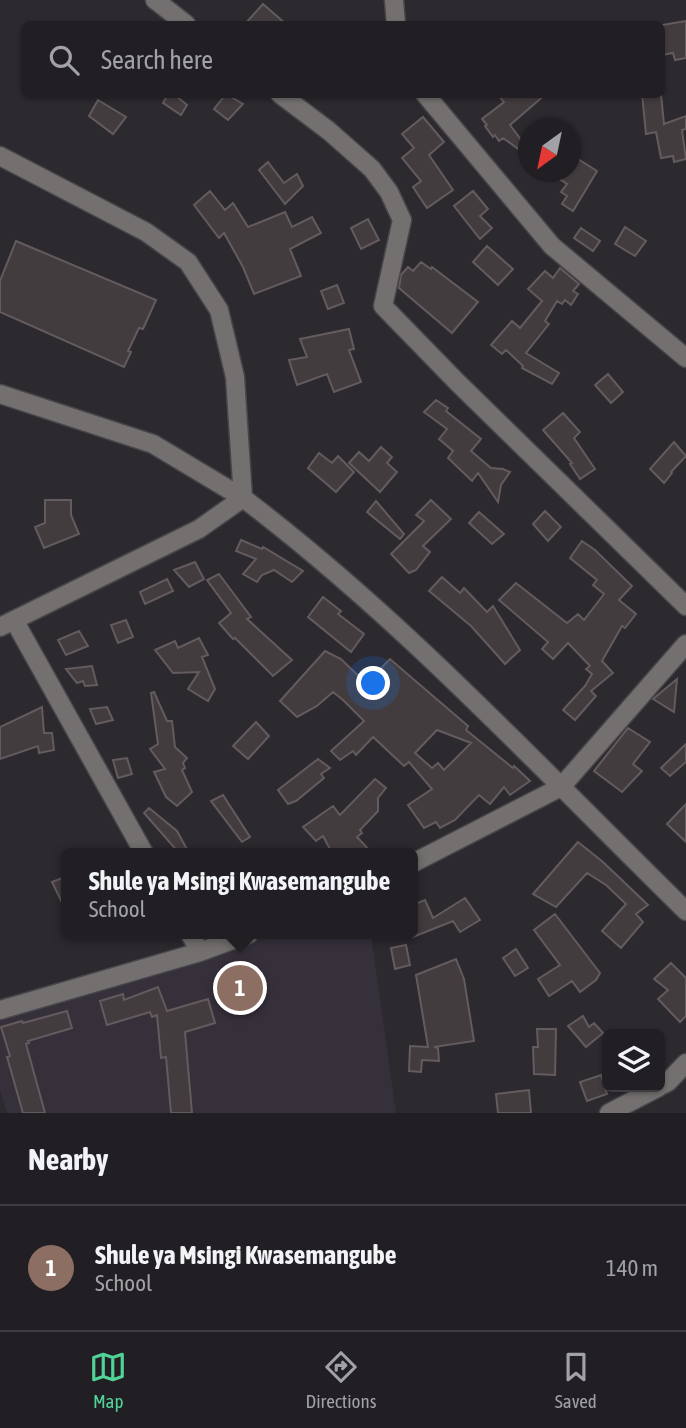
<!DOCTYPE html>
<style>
:root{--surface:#211f23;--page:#2d2c30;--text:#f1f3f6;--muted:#a2a2a6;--line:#3e3d41;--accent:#51d398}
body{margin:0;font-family:"Asap Condensed",sans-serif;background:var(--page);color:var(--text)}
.controls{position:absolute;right:21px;bottom:21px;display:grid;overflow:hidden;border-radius:10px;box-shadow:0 2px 5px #0004}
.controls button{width:63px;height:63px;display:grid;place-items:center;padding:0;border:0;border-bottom:2px solid var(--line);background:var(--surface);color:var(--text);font:35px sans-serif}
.compass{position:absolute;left:518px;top:119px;width:63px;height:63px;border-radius:50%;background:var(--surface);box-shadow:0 2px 5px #0004;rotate:213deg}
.you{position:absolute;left:374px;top:684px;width:24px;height:24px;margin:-18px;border:5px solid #fff;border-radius:50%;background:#1a73e8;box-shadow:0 0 0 10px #1a73e833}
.badge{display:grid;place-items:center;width:46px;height:46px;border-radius:50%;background:var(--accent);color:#fff;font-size:23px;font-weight:700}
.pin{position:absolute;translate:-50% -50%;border:4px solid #fff;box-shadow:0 2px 7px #0006}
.popup{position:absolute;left:61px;top:848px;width:357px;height:91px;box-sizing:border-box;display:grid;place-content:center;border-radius:10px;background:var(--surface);filter:drop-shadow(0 2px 5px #0005);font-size:23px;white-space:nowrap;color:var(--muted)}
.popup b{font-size:26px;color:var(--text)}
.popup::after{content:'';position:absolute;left:50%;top:100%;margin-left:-14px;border:14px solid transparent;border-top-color:var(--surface)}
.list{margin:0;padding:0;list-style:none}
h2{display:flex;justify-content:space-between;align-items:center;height:91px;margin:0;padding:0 28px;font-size:30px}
h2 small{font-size:23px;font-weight:400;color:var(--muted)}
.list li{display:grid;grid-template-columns:46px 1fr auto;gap:21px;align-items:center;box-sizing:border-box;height:126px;padding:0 28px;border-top:2px solid var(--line)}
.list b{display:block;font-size:26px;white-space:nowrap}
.list p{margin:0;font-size:23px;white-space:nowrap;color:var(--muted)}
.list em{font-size:23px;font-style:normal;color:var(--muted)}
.icon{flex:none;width:38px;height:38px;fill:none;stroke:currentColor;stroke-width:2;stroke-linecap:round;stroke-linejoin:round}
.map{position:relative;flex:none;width:686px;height:1113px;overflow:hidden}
.search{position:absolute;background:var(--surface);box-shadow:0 2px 5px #0004;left:21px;right:21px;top:21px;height:77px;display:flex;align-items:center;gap:18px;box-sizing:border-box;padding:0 24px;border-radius:10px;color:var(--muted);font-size:26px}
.sheet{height:217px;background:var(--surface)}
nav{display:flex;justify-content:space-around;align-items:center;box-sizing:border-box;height:98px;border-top:2px solid var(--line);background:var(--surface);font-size:19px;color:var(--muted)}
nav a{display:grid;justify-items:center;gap:4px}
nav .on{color:var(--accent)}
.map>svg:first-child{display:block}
</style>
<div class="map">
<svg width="686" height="1113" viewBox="0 0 686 1113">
<rect width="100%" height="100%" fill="#2c292f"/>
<path fill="#36303b" d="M 267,934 L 371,934 L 396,1113 L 7,1113 L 0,1090 L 0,1017 L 202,958 Z"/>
<path fill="#433c3f" stroke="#635b5e" stroke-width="2" fill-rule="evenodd" d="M 263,4 L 286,24 L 245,24 Z
M 686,21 L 686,58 L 675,60 L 673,53 L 662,55 L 662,25 Z
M 168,94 L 174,94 L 187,105 L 181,115 L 163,103 Z
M 226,94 L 243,104 L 228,120 L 214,109 Z
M 497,94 L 546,94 L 510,125 L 528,149 L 528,156 L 503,138 L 499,141 L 495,135 L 493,137 L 485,126 L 487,125 L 482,119 L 504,102 Z
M 642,94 L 661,94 L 664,124 L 686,116 L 686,129 L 682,130 L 686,159 L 674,162 L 673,156 L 661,158 L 656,132 L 646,134 Z
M 98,100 L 126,117 L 113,134 L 89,116 Z
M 423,117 L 444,142 L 429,155 L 453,190 L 427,208 L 413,187 L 421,181 L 402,158 L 414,148 L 402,134 Z
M 570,154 L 597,171 L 573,211 L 562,204 L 567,196 L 561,192 L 567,184 L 549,172 L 570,172 Z
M 268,162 L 284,183 L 297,174 L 303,186 L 285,204 L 259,170 Z
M 210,191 L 225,210 L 233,203 L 248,227 L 285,212 L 292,227 L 312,217 L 321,233 L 290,249 L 301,276 L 254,294 L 243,267 L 224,233 L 219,238 L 194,205 Z
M 473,191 L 488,209 L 480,216 L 492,228 L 480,239 L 454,206 Z
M 368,219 L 379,240 L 361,249 L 351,228 Z
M 625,227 L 646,241 L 635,256 L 615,244 Z
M 581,228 L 600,241 L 593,251 L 574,238 Z
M 16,241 L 156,300 L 143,329 L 139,328 L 128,351 L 131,352 L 124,367 L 0,312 L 0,281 Z
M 487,246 L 513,269 L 498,285 L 473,262 Z
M 421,262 L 431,269 L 432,267 L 478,302 L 452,333 L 399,288 L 401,275 L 408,267 L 413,271 Z
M 560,268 L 579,284 L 573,291 L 578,294 L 571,305 L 565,300 L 562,304 L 557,301 L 545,321 L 549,324 L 526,353 L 559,373 L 552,384 L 522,368 L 523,366 L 506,350 L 502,354 L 491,345 L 512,321 L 520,328 L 542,301 L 528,289 L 545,271 L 553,278 Z
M 337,285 L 344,303 L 328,309 L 321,291 Z
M 349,329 L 354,349 L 349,350 L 361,382 L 334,392 L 327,374 L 297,385 L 289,360 L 307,357 L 300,339 Z
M 608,374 L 623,392 L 611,403 L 595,385 Z
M 436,400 L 448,408 L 446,411 L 481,439 L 471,451 L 491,468 L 503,469 L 510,472 L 501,485 L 498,502 L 478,473 L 472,481 L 448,458 L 453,451 L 439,439 L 447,429 L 424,412 Z
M 563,413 L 580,432 L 574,438 L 595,469 L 580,479 L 570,464 L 572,463 L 543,430 Z
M 674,442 L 686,456 L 671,472 L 672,473 L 664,483 L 650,469 Z
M 381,447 L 392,457 L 387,463 L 397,472 L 380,492 L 349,463 L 359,452 L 369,461 Z
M 319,453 L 332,463 L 338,456 L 354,472 L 336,492 L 308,468 Z
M 45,500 L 71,500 L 71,515 L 79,534 L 44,548 L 35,527 L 45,523 Z
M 431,500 L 451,519 L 423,546 L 430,552 L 416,570 L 409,573 L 391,554 L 424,521 L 416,515 Z
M 376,501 L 404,534 L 400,539 L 367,512 Z
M 545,511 L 561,527 L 548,541 L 533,524 Z
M 479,512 L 504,534 L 492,544 L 469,523 Z
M 241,540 L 262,549 L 263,547 L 303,571 L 292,582 L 274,570 L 262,575 L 257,582 L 243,574 L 256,559 L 236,551 Z
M 582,541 L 595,550 L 632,586 L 619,600 L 636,614 L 625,628 L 622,626 L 602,661 L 613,673 L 591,691 L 596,696 L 575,720 L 563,710 L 585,686 L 592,674 L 586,669 L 590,666 L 568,643 L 553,659 L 542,649 L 548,642 L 499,600 L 516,583 L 567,623 L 578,614 L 584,620 L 604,594 L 593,585 L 597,580 L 570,558 Z
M 195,562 L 204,579 L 189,587 L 174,570 Z
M 219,574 L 251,617 L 247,619 L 292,660 L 273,676 L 235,638 L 233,639 L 219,623 L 231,613 L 207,580 Z
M 442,577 L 460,593 L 464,588 L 487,612 L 493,606 L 520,650 L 505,664 L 471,626 L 429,591 Z
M 167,579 L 173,591 L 145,604 L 140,592 Z
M 323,597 L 341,611 L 338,614 L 364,634 L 351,652 L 308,617 Z
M 126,620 L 133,637 L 118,643 L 111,625 Z
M 79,631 L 88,646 L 66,655 L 58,640 Z
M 199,638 L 208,655 L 202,657 L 215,689 L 208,701 L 188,689 L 199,672 L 173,673 L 155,650 L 175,641 L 178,648 Z
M 325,651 L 341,659 L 366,683 L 390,659 L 468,726 L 466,730 L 513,768 L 514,766 L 530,781 L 510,795 L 504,787 L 490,804 L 479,795 L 455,820 L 440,828 L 436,822 L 424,828 L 408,805 L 432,789 L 409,762 L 404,766 L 373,737 L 356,755 L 353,751 L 340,760 L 331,751 L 364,721 L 343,700 L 333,692 L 317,706 L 297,717 L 280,701 ZM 437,730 L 471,743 L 444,770 L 438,763 L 432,768 L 415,753 Z
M 92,666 L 97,685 L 85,686 L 83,681 L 77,683 L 66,669 Z
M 677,679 L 674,712 L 653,699 Z
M 154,692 L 167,721 L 172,721 L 175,747 L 187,758 L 183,763 L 185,768 L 182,770 L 192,792 L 177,806 L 166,797 L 154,772 L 165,769 L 150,749 L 158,744 L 151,693 Z
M 42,707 L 44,733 L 52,733 L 54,750 L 39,753 L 38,746 L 0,759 L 0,727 Z
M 107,707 L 113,720 L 96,724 L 90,709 Z
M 256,722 L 269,736 L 248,759 L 233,746 Z
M 628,728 L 650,742 L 633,764 L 642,771 L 622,792 L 594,771 Z
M 686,744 L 686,762 L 670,776 L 661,768 Z
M 127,758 L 132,774 L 118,778 L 113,760 Z
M 318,759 L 330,768 L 321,774 L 324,778 L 296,801 L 288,804 L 278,790 Z
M 375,779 L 386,788 L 378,798 L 378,811 L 360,830 L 362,833 L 357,837 L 372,853 L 332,853 L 323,836 L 316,841 L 303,827 L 333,806 L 340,815 Z
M 223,795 L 250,837 L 242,842 L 211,801 Z
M 686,804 L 686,842 L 667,824 Z
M 149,808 L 177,831 L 189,853 L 179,853 L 144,813 Z
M 578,842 L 603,862 L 648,905 L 636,914 L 643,922 L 621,948 L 602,931 L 626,904 L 606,885 L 587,873 L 556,907 L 533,894 Z
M 67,876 L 67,913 L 52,882 Z
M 465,898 L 480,920 L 460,932 L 453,921 L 413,937 L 413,905 L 425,900 L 433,918 Z
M 555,914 L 600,973 L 596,980 L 580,992 L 572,981 L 549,996 L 538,979 L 560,965 L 534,930 Z
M 406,945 L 410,965 L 395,969 L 391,948 Z
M 516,949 L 528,968 L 515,976 L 503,958 Z
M 456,959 L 464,979 L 474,1041 L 434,1047 L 438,1048 L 439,1061 L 422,1060 L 421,1072 L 409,1071 L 410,1046 L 428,1047 L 416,975 Z
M 671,963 L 686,978 L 686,1016 L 680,1022 L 658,999 L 668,990 L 654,979 Z
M 158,987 L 167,1011 L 208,999 L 215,1023 L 185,1032 L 192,1113 L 171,1113 L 166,1057 L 161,1058 L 157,1015 L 152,1017 L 150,1012 L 107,1025 L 100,1001 L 123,994 L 124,1000 Z
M 67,1011 L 72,1028 L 28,1041 L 29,1043 L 26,1044 L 45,1113 L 23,1113 L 7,1057 L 10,1056 L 1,1027 L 22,1021 L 23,1023 Z
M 583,1016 L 589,1027 L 594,1023 L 603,1033 L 586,1047 L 568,1026 Z
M 537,1029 L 556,1029 L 555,1075 L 534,1074 L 533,1047 L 538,1047 Z
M 601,1075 L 607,1094 L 587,1101 L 580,1082 Z
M 529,1090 L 531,1113 L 498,1113 L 496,1094 Z"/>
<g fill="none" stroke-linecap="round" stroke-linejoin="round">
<g stroke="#48464b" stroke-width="21">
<path id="minor" d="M 155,0 L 186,24
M 394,0 L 396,24
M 280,94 L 329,131 L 372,169 L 389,192 L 402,220 L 383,306 L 457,382 L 686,606
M 425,94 L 552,246 L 686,358
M 0,156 L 146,232 L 188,262 L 219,310 L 235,377 L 243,498
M 0,394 L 153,444 L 243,498
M 14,620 L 144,853
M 0,627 L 199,529 L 243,498 C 404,620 542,770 686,911
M 413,863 L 561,787 L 686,644
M 190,934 L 200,952
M 0,1010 L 200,952 L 249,934
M 660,1086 L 668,1082 L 686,1063
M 609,1113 L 659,1087"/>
</g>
<use href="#minor" stroke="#747070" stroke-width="18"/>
</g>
</svg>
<div class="controls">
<button><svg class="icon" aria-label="layers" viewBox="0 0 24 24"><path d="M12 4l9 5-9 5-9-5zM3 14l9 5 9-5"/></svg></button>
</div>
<svg class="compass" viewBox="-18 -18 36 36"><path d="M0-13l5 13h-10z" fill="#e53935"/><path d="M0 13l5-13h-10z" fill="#a2a2a6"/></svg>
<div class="you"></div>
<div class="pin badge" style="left:240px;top:988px;background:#8d6e63">1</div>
<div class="popup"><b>Shule ya Msingi Kwasemangube</b>School</div>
<div class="search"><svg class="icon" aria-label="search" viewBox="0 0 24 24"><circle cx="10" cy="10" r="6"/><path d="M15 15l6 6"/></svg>Search here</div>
</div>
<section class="sheet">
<h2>Nearby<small></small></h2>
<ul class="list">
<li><span class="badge" style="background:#8d6e63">1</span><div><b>Shule ya Msingi Kwasemangube</b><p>School</p></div><em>140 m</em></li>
</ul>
</section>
<nav>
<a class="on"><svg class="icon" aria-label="map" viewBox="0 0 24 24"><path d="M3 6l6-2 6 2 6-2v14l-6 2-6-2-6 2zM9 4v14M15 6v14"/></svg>Map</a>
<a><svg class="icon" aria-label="directions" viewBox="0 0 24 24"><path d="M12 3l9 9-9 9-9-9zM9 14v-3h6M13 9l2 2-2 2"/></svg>Directions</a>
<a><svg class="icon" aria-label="saved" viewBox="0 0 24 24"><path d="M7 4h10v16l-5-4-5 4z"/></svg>Saved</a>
</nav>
